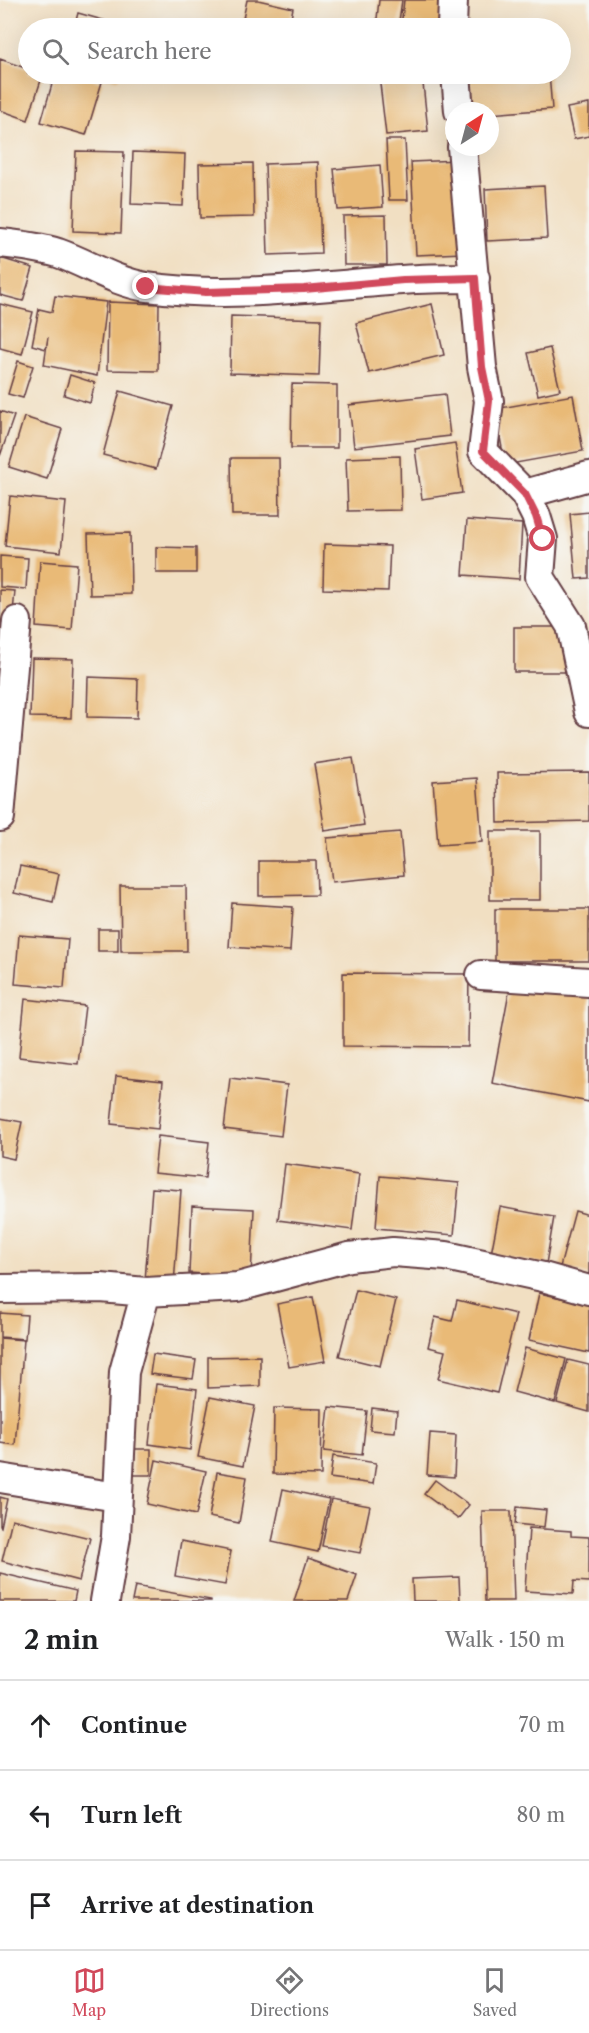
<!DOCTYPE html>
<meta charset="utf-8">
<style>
:root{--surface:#fff;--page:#f2f2f2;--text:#202124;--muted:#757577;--line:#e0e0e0;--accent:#d1495b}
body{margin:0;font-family:"Libre Caslon Text",serif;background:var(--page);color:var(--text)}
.compass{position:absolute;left:445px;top:102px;width:54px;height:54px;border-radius:50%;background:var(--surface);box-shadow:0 6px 24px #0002;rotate:36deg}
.stop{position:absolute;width:18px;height:18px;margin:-14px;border:4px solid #d1495b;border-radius:50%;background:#fff}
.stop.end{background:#d1495b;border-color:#fff;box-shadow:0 2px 6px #0008}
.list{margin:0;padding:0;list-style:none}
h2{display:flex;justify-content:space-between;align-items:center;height:78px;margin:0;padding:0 24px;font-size:26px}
h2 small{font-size:20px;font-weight:400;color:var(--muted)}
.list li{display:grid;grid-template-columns:39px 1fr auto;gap:18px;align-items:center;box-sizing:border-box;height:90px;padding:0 24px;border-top:2px solid var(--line)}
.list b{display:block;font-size:22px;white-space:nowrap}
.list em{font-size:20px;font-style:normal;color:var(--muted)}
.icon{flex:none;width:33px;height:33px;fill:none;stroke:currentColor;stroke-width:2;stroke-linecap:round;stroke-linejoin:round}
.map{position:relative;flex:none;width:589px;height:1601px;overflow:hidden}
.search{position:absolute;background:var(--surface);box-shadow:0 6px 24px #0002;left:18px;right:18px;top:18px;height:66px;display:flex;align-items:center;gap:15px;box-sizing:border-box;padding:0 21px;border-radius:33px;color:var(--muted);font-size:22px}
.sheet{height:348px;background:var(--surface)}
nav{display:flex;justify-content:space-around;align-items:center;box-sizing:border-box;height:84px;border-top:2px solid var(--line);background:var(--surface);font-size:16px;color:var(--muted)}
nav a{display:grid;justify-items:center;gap:3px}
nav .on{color:var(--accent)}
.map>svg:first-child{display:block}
</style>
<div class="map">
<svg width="589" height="1601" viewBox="0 0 589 1601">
<rect width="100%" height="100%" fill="#f6f6f2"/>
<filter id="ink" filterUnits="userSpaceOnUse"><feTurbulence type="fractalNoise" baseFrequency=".0167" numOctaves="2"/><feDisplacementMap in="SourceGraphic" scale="12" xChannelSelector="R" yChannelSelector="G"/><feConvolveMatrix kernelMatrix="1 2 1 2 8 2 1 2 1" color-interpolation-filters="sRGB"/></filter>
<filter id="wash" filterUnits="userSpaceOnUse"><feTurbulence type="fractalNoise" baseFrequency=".008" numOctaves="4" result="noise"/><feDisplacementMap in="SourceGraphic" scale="24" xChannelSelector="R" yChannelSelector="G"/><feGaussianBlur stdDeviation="1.35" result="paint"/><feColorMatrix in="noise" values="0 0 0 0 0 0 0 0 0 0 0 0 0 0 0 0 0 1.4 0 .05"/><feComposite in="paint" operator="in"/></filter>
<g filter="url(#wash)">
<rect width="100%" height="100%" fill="#f1dfc2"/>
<g id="blocks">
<path fill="#e9ba77" d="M 247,0 L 258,0 L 293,8 L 289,28 L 241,28 Z
M 379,0 L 402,0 L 398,28 L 376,28 Z
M 404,0 L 443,0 L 440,28 L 401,28 Z
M 78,13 L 131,28 L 74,28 Z
M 0,59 L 28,69 L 28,74 L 43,74 L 28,120 L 0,110 Z
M 55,74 L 72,74 L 102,82 L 86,135 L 41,122 Z
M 97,74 L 119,74 L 118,80 Z
M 262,74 L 279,74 L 278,78 Z
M 394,74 L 422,74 L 428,131 L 386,135 L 379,75 Z
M 509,74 L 549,74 L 552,109 L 490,114 L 490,111 L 472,111 L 469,77 Z
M 589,104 L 589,136 L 574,139 L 567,108 Z
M 386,140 L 405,140 L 408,200 L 389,200 Z
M 76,151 L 124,152 L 121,233 L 73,231 Z
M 133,152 L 185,154 L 183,206 L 131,204 Z
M 458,160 L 463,253 L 416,255 L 411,162 Z
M 318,162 L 321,253 L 268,255 L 265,164 Z
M 253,163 L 254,217 L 200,218 L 199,164 Z
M 380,165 L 383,207 L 338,210 L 334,169 Z
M 544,186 L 547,238 L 487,241 L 485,189 Z
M 386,215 L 387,265 L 344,265 L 343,216 Z
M 0,258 L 33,268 L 23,301 L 0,295 Z
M 55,296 L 106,302 L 97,376 L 44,365 L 48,337 L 46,349 L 32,345 L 39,309 L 52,312 Z
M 108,302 L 159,304 L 158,371 L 107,370 Z
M 0,304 L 33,312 L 22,354 L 0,348 Z
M 432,304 L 444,355 L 369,373 L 356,323 Z
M 231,316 L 321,319 L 319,376 L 230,373 Z
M 550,348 L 560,390 L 538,395 L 528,353 Z
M 18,361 L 33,366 L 23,398 L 8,394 Z
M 70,375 L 95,383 L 90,403 L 64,395 Z
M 292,384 L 337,385 L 337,448 L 291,448 Z
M 120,391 L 173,406 L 156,469 L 103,455 Z
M 445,394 L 450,436 L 354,447 L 349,405 Z
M 573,395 L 583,451 L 505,465 L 495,409 Z
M 0,411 L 14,416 L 0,456 Z
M 24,417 L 62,429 L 47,479 L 9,467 Z
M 455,443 L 462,493 L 422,499 L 415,449 Z
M 400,456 L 401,510 L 348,511 L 346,458 Z
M 231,458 L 279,458 L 280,515 L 232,515 Z
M 10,496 L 66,502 L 61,552 L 5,546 Z
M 589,512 L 589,578 L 576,579 L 570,514 Z
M 467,520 L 522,524 L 519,579 L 463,575 Z
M 130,533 L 131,594 L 90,595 L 88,534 Z
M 324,544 L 390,546 L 388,591 L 323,589 Z
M 156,547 L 196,548 L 196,573 L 156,573 Z
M 0,556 L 28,558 L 26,589 L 0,587 Z
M 40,561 L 77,564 L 72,630 L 36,627 Z
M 0,590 L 15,591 L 11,633 L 0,632 Z
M 514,627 L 566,627 L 565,672 L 514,672 Z
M 32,658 L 73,659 L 71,718 L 30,717 Z
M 88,677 L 138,679 L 137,718 L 87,717 Z
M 353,758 L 364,825 L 325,831 L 314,764 Z
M 589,772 L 589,821 L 498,823 L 497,773 Z
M 477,778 L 482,842 L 438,845 L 433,781 Z
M 490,831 L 540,831 L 540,900 L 490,900 Z
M 400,832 L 404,875 L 332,882 L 327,838 Z
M 259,861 L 316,861 L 317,895 L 259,896 Z
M 20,866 L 59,874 L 53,902 L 14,893 Z
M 120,886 L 186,886 L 187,951 L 121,951 Z
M 232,903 L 293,907 L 290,951 L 229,947 Z
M 495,909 L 589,909 L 589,961 L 495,961 Z
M 98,929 L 118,929 L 118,951 L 98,951 Z
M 19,935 L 68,939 L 64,988 L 15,984 Z
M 343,973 L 469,974 L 468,1047 L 343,1046 Z
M 511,981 L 589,997 L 589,1102 L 492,1083 Z
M 25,999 L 85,1006 L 78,1064 L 19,1057 Z
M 116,1076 L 163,1081 L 158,1129 L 111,1124 Z
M 230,1078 L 287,1085 L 281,1136 L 224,1129 Z
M 0,1118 L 22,1122 L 14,1159 L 0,1156 Z
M 158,1136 L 209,1142 L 205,1178 L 154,1173 Z
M 285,1164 L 359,1174 L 352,1230 L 278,1220 Z
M 380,1176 L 459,1183 L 454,1235 L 376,1228 Z
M 152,1188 L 181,1190 L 174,1284 L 145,1281 Z
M 192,1206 L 254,1209 L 251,1277 L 189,1273 Z
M 500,1207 L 554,1217 L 546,1264 L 491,1254 Z
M 575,1211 L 589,1215 L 589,1275 L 560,1267 Z
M 356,1290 L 396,1300 L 380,1366 L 339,1356 Z
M 539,1293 L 589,1304 L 589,1353 L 529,1340 Z
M 313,1297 L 325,1361 L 289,1367 L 277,1304 Z
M 457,1300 L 516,1314 L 497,1393 L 438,1379 L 445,1351 L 428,1347 L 435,1317 L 452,1321 Z
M 0,1313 L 27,1315 L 25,1339 L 0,1337 Z
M 0,1338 L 24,1340 L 15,1445 L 0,1443 Z
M 525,1348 L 566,1359 L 555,1403 L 514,1392 Z
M 153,1354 L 196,1360 L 193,1379 L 150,1374 Z
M 260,1356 L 260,1386 L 208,1388 L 208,1357 Z
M 568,1360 L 589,1365 L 589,1412 L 557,1403 Z
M 156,1384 L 197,1389 L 190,1450 L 149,1444 Z
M 210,1397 L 255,1406 L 243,1466 L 198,1457 Z
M 329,1407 L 367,1411 L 362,1455 L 324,1451 Z
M 274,1408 L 322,1409 L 321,1475 L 273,1474 Z
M 372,1408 L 397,1411 L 395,1432 L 370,1430 Z
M 430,1433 L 456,1435 L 454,1477 L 427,1475 Z
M 133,1449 L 151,1449 L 151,1475 L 133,1475 Z
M 333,1456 L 376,1463 L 373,1484 L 330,1478 Z
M 156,1460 L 206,1471 L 196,1515 L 147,1504 Z
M 217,1472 L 247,1477 L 239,1523 L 209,1517 Z
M 435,1480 L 469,1505 L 458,1519 L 424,1494 Z
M 283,1489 L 329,1499 L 318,1552 L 272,1542 Z
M 0,1497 L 7,1499 L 1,1527 L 0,1526 Z
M 331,1499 L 370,1506 L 360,1553 L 322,1546 Z
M 517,1507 L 546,1510 L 544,1527 L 515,1524 Z
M 482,1511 L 511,1511 L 514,1601 L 485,1601 Z
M 12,1519 L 90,1538 L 79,1581 L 2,1561 Z
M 529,1528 L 571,1531 L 571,1536 L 589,1537 L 589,1582 L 574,1581 L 573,1594 L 525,1591 Z
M 181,1541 L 231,1551 L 225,1585 L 175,1576 Z
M 308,1558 L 357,1575 L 348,1601 L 294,1601 Z
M 0,1573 L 76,1591 L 74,1601 L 0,1601 Z
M 459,1577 L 460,1601 L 413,1601 L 412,1579 Z
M 135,1586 L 211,1600 L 211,1601 L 132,1601 Z"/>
</g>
</g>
<g filter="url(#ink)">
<use href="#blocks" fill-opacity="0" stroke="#633c42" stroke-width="1.5"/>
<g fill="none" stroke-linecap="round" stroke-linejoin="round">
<g stroke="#633c42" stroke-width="32">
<path id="minor" d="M 452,28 L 453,0
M 456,74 L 459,111
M 462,147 L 482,367 L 489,401 L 483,451 L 525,494 L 536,516 L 543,539 L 540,577 L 571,626 L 589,712
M 0,243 C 20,245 39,247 58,253 C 89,264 115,282 147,287 C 232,299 317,286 402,280 C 426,278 450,278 475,278
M 525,494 L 589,476
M 0,817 L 17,621
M 481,975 L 589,982
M 0,1289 L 101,1288 L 146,1292 L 238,1287 L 349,1257 L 393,1252 L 446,1256 L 543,1277 L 589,1290
M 0,1478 L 117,1497
M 105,1601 L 116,1536 L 124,1372 L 146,1292"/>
</g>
<use href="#minor" stroke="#fff" stroke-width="28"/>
</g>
</g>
<g fill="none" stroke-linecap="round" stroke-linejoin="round" filter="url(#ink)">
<path stroke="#d1495b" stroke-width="8" d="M 146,287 L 206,292 L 304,289 L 403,280 L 475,278 L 482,367 L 489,401 L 483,451 L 525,494 L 536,516 L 543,539"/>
</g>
</svg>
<svg class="compass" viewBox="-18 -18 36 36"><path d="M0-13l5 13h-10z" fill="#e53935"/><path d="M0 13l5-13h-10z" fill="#757577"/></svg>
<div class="stop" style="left:543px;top:539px"></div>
<div class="stop end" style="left:146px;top:287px"></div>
<div class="search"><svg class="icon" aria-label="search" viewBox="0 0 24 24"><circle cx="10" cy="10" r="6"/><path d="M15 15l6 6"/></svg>Search here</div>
</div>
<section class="sheet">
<h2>2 min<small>Walk · 150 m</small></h2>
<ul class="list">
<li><svg class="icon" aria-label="ahead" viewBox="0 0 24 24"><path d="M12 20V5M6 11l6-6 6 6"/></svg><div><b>Continue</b></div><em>70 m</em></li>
<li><svg class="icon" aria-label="left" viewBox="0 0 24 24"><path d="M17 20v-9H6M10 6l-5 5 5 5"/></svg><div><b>Turn left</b></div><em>80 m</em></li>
<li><svg class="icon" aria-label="arrive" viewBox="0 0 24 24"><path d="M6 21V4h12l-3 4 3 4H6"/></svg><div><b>Arrive at destination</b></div></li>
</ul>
</section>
<nav>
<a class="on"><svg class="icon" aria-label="map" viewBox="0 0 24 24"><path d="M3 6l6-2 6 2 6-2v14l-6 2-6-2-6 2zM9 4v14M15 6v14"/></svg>Map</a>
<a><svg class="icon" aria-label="directions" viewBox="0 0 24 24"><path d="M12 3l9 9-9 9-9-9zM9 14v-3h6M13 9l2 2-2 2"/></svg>Directions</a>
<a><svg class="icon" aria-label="saved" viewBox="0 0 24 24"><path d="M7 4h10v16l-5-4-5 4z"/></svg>Saved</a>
</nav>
